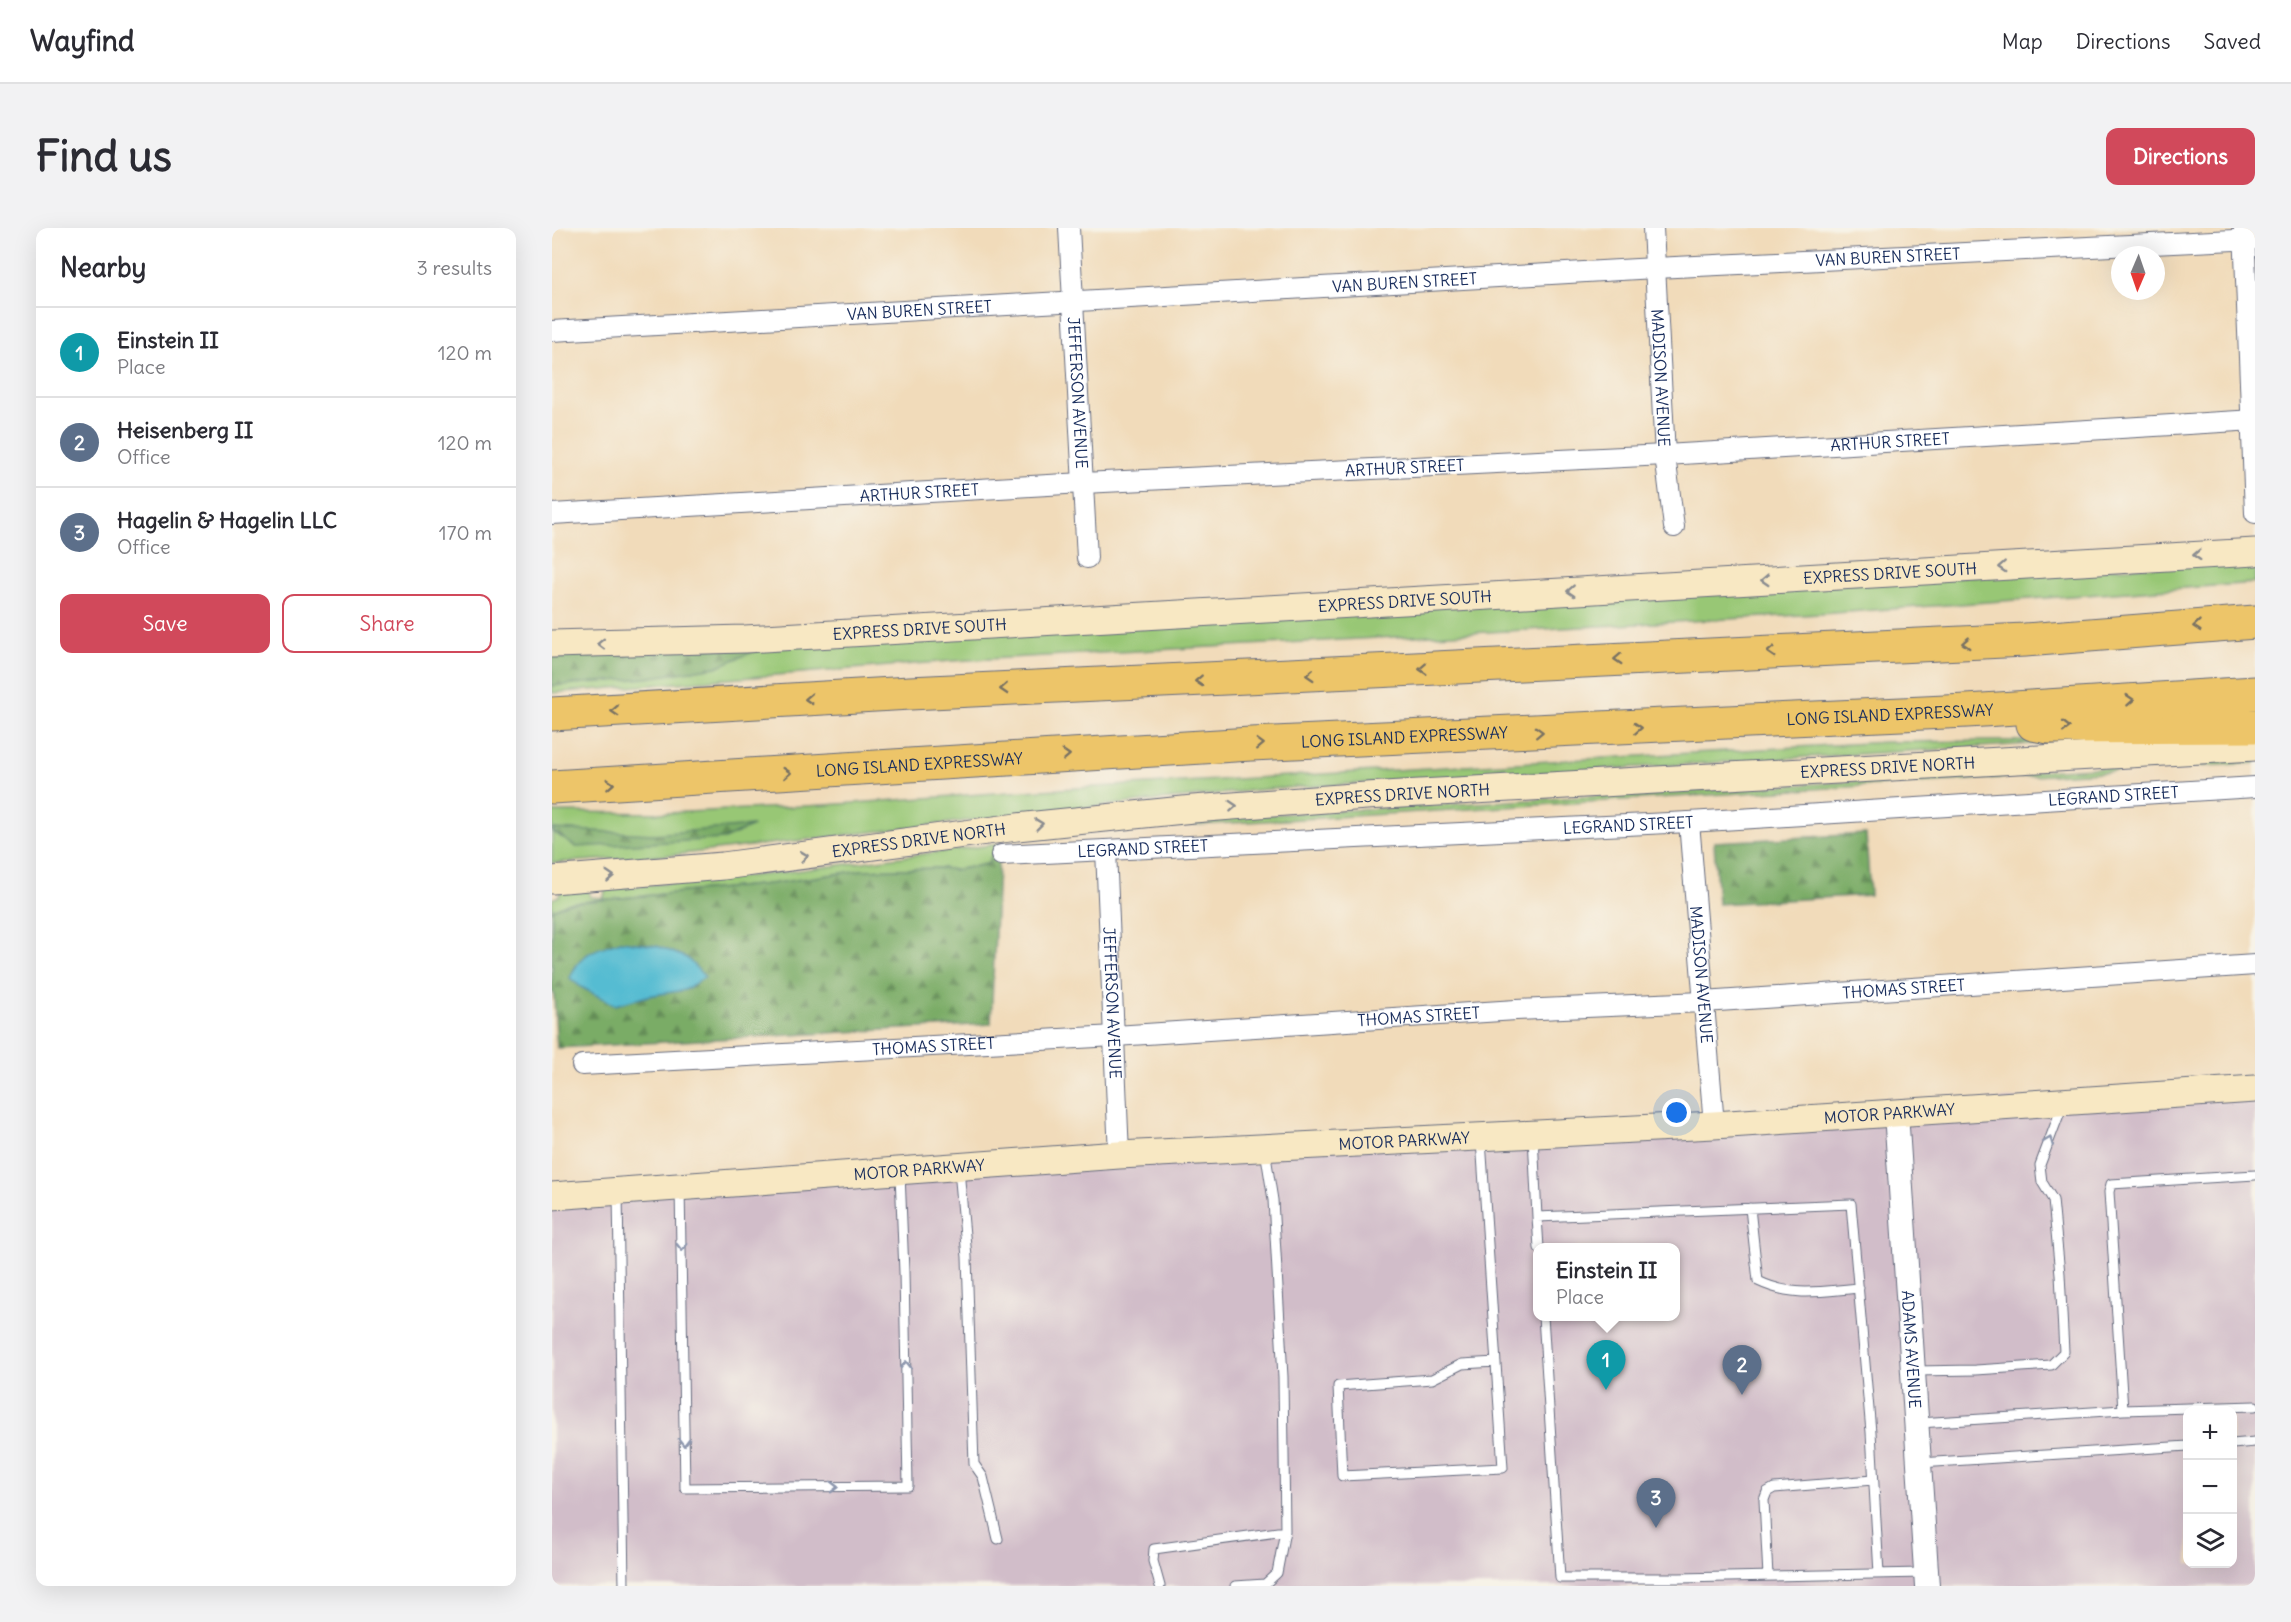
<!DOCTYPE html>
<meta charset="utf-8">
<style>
:root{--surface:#fff;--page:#f2f2f3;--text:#2b2b33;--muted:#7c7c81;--line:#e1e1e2;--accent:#d1495b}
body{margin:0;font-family:Delius,sans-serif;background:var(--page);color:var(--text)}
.controls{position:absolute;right:18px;bottom:18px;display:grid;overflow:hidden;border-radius:12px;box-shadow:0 6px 24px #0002}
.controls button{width:54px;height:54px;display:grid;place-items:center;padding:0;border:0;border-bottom:2px solid var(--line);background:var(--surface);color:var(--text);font:30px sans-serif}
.compass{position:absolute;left:1559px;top:18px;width:54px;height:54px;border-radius:50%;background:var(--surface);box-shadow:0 6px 24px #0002;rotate:182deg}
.you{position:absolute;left:1125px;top:885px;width:21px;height:21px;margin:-15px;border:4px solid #fff;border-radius:50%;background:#1a73e8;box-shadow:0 0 0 9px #1a73e833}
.badge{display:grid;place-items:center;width:39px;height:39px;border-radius:50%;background:var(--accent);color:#fff;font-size:20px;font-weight:700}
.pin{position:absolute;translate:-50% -50px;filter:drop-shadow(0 2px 3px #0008)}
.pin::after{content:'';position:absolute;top:32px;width:21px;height:18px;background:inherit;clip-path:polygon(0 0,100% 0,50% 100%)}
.popup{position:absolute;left:981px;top:1015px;width:147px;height:78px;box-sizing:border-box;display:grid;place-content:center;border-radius:12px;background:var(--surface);filter:drop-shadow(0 2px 4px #0005);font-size:20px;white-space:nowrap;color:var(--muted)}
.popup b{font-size:22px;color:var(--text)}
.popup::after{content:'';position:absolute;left:50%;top:100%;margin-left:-12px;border:12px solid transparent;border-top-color:var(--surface)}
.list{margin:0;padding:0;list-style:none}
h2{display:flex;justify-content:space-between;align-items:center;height:78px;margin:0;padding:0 24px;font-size:26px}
h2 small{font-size:20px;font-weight:400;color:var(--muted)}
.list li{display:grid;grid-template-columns:39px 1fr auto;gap:18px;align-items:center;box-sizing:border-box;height:90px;padding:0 24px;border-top:2px solid var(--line)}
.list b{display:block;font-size:22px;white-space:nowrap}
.list p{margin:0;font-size:20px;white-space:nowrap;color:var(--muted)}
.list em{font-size:20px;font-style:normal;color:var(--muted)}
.actions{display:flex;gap:12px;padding:18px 24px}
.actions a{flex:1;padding:14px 0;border:2px solid var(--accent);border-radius:12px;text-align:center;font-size:21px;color:var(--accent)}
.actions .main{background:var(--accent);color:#fff}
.icon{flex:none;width:33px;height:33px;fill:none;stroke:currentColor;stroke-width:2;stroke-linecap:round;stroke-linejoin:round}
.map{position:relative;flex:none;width:1703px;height:1358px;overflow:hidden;border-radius:12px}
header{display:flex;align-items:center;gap:36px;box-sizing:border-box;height:84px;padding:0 30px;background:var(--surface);border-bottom:2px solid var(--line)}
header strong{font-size:28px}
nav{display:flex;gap:33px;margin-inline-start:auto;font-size:21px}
.intro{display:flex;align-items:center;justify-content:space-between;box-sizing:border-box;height:144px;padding:0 36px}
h1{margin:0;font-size:42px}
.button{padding:15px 27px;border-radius:12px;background:var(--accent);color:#fff;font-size:21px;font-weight:700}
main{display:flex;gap:36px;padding:0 36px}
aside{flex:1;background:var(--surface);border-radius:12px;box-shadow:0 6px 24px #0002}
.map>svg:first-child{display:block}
</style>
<header>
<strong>Wayfind</strong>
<nav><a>Map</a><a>Directions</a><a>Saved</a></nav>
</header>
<div class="intro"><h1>Find us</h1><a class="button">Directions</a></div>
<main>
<aside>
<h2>Nearby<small>3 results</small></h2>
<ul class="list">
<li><span class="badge" style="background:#0f9aa8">1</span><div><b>Einstein II</b><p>Place</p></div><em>120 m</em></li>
<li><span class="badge" style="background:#5c6f8a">2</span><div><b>Heisenberg II</b><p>Office</p></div><em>120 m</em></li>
<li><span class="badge" style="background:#5c6f8a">3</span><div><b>Hagelin &amp; Hagelin LLC</b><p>Office</p></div><em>170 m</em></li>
</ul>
<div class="actions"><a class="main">Save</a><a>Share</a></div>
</aside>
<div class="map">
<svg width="1703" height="1358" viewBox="0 0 1703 1358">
<defs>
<pattern id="forest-firs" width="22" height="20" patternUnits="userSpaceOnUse" patternTransform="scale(1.5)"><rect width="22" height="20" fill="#7aac66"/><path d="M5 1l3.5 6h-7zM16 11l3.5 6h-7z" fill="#638c57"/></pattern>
</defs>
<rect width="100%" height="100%" fill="#f7f3e8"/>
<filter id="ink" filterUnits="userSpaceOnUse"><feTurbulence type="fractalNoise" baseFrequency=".0167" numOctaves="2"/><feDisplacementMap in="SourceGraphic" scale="12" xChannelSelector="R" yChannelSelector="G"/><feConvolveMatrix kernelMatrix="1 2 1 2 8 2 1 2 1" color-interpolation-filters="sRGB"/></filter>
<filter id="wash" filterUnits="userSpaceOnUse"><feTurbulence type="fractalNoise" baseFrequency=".008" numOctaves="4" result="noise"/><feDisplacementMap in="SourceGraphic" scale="24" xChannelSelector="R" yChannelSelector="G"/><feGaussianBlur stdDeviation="1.35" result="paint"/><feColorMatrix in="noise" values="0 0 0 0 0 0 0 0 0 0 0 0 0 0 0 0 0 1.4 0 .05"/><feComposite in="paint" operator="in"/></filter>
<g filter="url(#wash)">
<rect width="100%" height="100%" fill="#f1dbba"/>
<path fill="#d1bdc9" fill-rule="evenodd" d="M 1703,855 L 1703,1358 L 0,1358 L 0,968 ZM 985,1020 L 1123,1020 L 1123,1088 L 985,1088 ZM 1636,1182 L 1680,1182 L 1680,1336 L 1636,1336 Z"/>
<path fill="#98c775" stroke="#5a7b6a" stroke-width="1.5" d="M 1703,333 L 1703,355 L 1268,386 L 400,433 L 0,465 L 0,422 Z
M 1545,512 L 716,561 L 501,583 L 121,627 L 0,635 L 0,584 L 116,585 L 273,577 L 472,563 L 1333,514 Z
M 1703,531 L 1703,535 L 611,599 L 679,589 Z
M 447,616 L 435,636 L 403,642 L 389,640 L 310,642 L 218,656 L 16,675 L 0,683 L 0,671 L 7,668 L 8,664 L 37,663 L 38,669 L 52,670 L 53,661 L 219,646 Z"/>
<path fill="url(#forest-firs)" stroke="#4a6e62" stroke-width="1.5" d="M 215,418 L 164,439 L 94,450 L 0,458 L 0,424 Z
M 201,598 L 172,611 L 24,619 L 0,603 L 0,601 L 101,606 Z
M 1314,606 L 1318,667 L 1166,676 L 1162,614 Z
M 447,616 L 439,796 L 5,820 L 2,768 L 0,762 L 0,682 L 16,675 L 218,656 L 310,642 L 389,640 L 403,642 L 435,636 Z"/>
<path fill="#55bcd2" stroke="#387698" stroke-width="1.5" d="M 69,713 L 105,718 L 135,730 L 153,749 L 133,762 L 96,768 L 63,777 L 29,759 L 18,750 C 28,724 44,721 69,713 Z"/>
</g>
<g filter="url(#ink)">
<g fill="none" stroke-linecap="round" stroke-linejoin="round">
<g stroke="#666b7e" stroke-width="11">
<path id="service" d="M 981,908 L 985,989
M 929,912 L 951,1240 L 790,1248 L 786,1158 L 880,1151 L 910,1136 L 944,1134
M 407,942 L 415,1029 L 422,1236 L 431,1249 L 446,1311
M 1703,947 L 1559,956 L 1557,964 L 1571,1182 L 1703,1178
M 128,960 L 133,1260 L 356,1258 L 352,1044 L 348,946
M 66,965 L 72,1358
M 1198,980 L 1206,1053 C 1241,1070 1269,1063 1307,1060
M 987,1020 L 985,989 L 1299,976 L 1319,1204 L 1327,1346
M 991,1088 L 1008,1350 L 1127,1350 L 1372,1345
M 1363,1143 L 1424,1142 L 1499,1137 L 1512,1124 L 1508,1046 L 1501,972 L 1490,954 L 1488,937 L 1511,876
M 1367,1195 L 1571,1182
M 1680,1216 L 1703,1214
M 1368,1235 L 1636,1218
M 1216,1348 L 1212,1272 L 1215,1264 L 1222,1260 L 1321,1252
M 608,1358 L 601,1333 L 602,1321 L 733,1303
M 683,1358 L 713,1356 L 725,1345 L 733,1303 L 731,1149 L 721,972 L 713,922"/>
</g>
<g stroke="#666b7e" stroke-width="22">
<g id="minor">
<path id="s1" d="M 517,0 L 535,330"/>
<path id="s2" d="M 1101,0 L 1113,227 L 1122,299"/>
<path d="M 1692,0 L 1703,285"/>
<path id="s3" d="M 0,103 L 1103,40 L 1703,11"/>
<path id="s4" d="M 0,286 L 531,255 L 1113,227 L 1703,192"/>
<path id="s5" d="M 1137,594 L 1162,897"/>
<path id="s6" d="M 554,622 L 567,927"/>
<path id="s7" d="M 449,627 L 1137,594 L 1703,559"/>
<path id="s8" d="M 30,837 L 563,808 L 964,782 L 1151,774 L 1703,737"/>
</g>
</g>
<g stroke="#666b7e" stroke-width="26">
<g id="tertiary">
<path id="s9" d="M 1344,884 L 1375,1358"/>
</g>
</g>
<g stroke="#666b7e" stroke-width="29">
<g id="secondary">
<path id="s10" d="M 0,416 L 193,411 L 1703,324"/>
<path id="s11" d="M 0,652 L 171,638 L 465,599 L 641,581 L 814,568 L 1703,519"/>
<path id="s12" d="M 0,968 L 567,927 L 1162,897 L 1703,861"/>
</g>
</g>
<g stroke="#666b7e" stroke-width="35">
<g id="motorway">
<path d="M 0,486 L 358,465 L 1473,412 L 1703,394"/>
<path d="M 1481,496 L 1497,499 L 1703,498"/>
<path id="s13" d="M 0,559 L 699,516 L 1415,483 L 1703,465"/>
</g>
</g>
<use href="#service" stroke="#fff" stroke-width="9"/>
<use href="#minor" stroke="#fff" stroke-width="20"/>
<use href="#tertiary" stroke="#fff" stroke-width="24"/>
<use href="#secondary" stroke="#f8e8c3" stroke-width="27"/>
<use href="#motorway" stroke="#edc569" stroke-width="33"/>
</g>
<defs><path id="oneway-chevron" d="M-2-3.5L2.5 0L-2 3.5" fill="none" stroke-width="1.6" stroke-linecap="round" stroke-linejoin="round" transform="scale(1.5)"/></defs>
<g stroke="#8a8c90">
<use href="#oneway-chevron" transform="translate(1645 327) rotate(177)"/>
<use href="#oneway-chevron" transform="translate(1450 339) rotate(177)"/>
<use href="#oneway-chevron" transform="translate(1213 352) rotate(177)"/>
<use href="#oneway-chevron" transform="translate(1019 363) rotate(177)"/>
<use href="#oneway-chevron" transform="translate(49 416) rotate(179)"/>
<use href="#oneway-chevron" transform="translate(681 578) rotate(-4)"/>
<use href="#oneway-chevron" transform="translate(487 596) rotate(-7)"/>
<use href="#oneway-chevron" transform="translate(252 628) rotate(-7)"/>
<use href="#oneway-chevron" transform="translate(58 648) rotate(-4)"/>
</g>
<g stroke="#797263">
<use href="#oneway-chevron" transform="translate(1645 398) rotate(175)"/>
<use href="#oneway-chevron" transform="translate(1414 415) rotate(177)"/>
<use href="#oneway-chevron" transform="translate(1219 424) rotate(177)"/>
<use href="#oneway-chevron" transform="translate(1066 431) rotate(177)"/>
<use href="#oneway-chevron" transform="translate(871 441) rotate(177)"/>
<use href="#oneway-chevron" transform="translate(758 447) rotate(177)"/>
<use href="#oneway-chevron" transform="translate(647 453) rotate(177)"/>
<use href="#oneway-chevron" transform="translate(452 461) rotate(177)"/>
<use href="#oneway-chevron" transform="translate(257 471) rotate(177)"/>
<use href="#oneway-chevron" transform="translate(1578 472) rotate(-4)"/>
<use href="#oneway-chevron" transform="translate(63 483) rotate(177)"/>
<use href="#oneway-chevron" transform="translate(1514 499)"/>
<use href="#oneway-chevron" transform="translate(1086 500) rotate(-3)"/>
<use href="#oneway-chevron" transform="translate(987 504) rotate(-2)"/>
<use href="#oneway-chevron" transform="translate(708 516) rotate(-2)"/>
<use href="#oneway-chevron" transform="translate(514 527) rotate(-3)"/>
<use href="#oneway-chevron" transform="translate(235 545) rotate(-4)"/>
<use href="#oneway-chevron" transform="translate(58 556) rotate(-4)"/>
</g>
<g stroke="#8d97ae">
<use href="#oneway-chevron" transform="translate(1497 913) rotate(-69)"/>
<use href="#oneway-chevron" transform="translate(130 1019) rotate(89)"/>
<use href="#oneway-chevron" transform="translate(354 1137) rotate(-91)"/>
<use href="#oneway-chevron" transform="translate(132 1214) rotate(89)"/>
<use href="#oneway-chevron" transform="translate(282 1259)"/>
</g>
</g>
<g text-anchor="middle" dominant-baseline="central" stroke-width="4.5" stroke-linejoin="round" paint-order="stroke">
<g font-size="16" fill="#1b2f5e" stroke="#f7f3e8">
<text stroke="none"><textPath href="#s3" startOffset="1338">VAN BUREN STREET</textPath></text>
<text stroke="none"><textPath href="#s3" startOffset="854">VAN BUREN STREET</textPath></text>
<text stroke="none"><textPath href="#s3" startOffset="368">VAN BUREN STREET</textPath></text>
<text stroke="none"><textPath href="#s2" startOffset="150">MADISON AVENUE</textPath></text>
<text stroke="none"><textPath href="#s1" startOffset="165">JEFFERSON AVENUE</textPath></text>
<text stroke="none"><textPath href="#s4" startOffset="1340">ARTHUR STREET</textPath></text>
<text stroke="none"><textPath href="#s4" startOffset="854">ARTHUR STREET</textPath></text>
<text stroke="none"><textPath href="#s4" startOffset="368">ARTHUR STREET</textPath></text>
<text stroke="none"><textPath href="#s10" startOffset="1340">EXPRESS DRIVE SOUTH</textPath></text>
<text stroke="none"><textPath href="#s10" startOffset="854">EXPRESS DRIVE SOUTH</textPath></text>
<text stroke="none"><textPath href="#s10" startOffset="368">EXPRESS DRIVE SOUTH</textPath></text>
<text stroke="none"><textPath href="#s13" startOffset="1340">LONG ISLAND EXPRESSWAY</textPath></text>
<text stroke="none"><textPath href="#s13" startOffset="854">LONG ISLAND EXPRESSWAY</textPath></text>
<text stroke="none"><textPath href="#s13" startOffset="368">LONG ISLAND EXPRESSWAY</textPath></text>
<text stroke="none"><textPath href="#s11" startOffset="1341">EXPRESS DRIVE NORTH</textPath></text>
<text stroke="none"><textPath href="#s11" startOffset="855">EXPRESS DRIVE NORTH</textPath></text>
<text stroke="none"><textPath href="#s7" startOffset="1114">LEGRAND STREET</textPath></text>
<text stroke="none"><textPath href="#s7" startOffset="628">LEGRAND STREET</textPath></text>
<text stroke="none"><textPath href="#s11" startOffset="369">EXPRESS DRIVE NORTH</textPath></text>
<text stroke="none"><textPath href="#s7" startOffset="142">LEGRAND STREET</textPath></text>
<text stroke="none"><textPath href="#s5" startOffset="153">MADISON AVENUE</textPath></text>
<text stroke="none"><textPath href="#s8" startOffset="1324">THOMAS STREET</textPath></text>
<text stroke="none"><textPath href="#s6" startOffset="153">JEFFERSON AVENUE</textPath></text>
<text stroke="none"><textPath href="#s8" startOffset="838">THOMAS STREET</textPath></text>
<text stroke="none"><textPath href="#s8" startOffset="352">THOMAS STREET</textPath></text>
<text stroke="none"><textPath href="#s12" startOffset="1340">MOTOR PARKWAY</textPath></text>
<text stroke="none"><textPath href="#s12" startOffset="854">MOTOR PARKWAY</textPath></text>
<text stroke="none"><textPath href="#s12" startOffset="368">MOTOR PARKWAY</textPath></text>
<text stroke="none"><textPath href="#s9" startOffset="238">ADAMS AVENUE</textPath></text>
</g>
</g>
</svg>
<div class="controls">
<button>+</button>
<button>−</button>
<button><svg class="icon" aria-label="layers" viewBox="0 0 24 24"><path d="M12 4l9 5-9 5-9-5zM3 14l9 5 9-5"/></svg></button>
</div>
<svg class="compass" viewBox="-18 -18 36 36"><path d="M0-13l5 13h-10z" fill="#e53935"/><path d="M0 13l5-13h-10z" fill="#7c7c81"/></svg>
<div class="you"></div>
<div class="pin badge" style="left:1054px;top:1162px;background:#0f9aa8">1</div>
<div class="popup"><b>Einstein II</b>Place</div>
<div class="pin badge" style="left:1190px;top:1167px;background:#5c6f8a">2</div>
<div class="pin badge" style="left:1104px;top:1300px;background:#5c6f8a">3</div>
</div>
</main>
